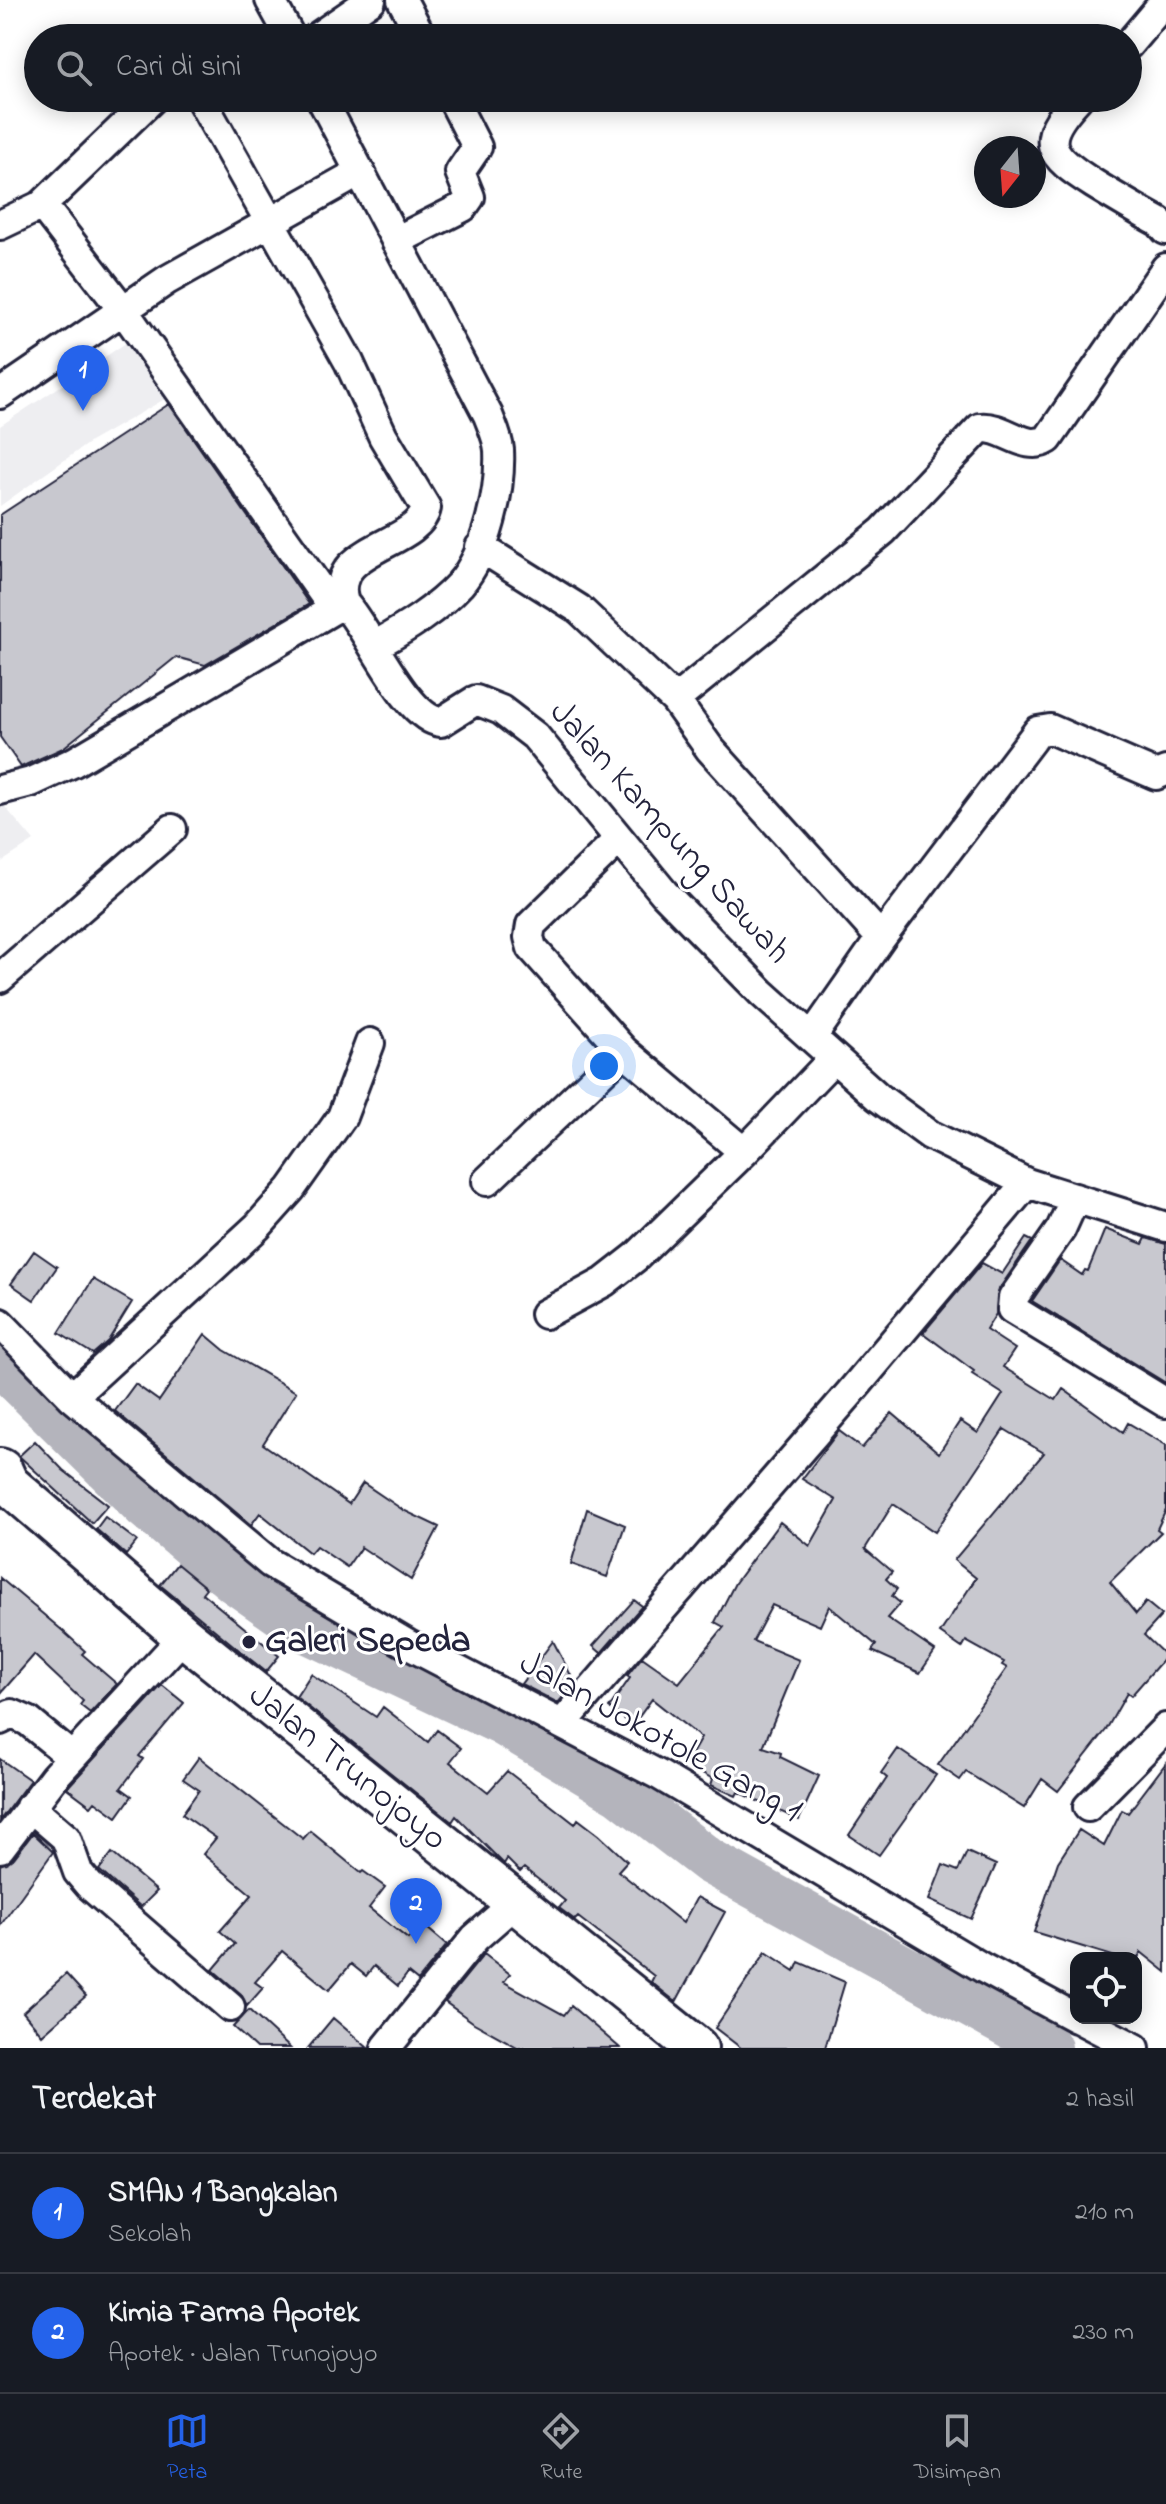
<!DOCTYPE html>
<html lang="id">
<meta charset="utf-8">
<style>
:root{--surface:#171b24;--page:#242831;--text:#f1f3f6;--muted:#9ea1a6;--line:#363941;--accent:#2563eb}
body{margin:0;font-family:"Indie Flower",sans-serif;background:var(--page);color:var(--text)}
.controls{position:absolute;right:24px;bottom:24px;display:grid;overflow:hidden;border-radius:16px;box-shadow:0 4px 20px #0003}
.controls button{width:72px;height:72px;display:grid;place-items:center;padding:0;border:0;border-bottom:2px solid var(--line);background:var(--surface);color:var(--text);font:40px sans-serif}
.compass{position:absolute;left:974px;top:136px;width:72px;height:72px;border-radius:50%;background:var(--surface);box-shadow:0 4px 20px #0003;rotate:197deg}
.you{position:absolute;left:604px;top:1066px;width:28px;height:28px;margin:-20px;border:6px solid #fff;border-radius:50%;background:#1a73e8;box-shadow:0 0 0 12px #1a73e833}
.badge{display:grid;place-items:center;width:52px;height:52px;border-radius:50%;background:var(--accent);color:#fff;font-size:26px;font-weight:700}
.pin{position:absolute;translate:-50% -66px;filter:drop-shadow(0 2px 4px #0008)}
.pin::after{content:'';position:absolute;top:42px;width:28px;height:24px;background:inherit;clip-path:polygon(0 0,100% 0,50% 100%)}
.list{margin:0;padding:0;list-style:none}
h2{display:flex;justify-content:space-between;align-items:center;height:104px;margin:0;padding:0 32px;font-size:34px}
h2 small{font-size:26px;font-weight:400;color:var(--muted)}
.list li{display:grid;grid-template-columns:52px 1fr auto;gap:24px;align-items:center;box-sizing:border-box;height:120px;padding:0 32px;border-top:2px solid var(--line)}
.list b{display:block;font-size:30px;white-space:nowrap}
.list p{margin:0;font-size:26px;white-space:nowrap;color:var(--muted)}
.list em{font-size:26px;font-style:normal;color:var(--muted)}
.icon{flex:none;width:44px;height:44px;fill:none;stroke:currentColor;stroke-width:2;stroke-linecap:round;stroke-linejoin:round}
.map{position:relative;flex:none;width:1166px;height:2048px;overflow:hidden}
.search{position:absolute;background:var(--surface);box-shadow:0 4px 20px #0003;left:24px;right:24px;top:24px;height:88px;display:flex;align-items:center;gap:20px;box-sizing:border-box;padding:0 28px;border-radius:44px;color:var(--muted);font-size:30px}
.sheet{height:344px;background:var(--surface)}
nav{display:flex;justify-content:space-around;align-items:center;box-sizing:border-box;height:112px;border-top:2px solid var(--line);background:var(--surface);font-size:22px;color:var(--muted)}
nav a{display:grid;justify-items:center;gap:4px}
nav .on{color:var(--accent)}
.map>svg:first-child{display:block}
</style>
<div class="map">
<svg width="1166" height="2048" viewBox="0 0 1166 2048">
<rect width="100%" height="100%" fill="#fff"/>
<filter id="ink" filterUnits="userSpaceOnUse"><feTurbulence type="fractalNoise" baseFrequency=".0125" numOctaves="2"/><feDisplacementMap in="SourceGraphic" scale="16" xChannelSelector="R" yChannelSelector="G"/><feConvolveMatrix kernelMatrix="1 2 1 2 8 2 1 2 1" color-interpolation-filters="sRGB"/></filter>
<g filter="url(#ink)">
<path fill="#eeeef1" d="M 135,337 L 170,396 L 90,442 L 0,506 L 0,426 Z
M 0,801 L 34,841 L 0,863 Z"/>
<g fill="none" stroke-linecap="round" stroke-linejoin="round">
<path stroke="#b4b4bc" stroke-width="46" d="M 0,1363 L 145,1506 L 236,1582 L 302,1628 L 503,1723 L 621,1793 L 709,1861 L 1049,2048"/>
</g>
<path fill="#c8c8cf" stroke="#22223b" stroke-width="2" d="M 169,404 L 309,604 L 205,665 L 176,657 L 63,748 L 21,767 L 0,737 L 0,515 Z
M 1105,1229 L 1143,1244 L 1146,1238 L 1166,1244 L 1166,1383 L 1032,1301 L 1060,1260 L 1082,1275 L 1085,1270 L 1088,1271 Z
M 1026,1238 L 1032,1241 L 999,1289 L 996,1314 L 986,1330 L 1015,1349 L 1003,1367 L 1056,1400 L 1063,1389 L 1123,1432 L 1128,1423 L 1166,1445 L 1166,1510 L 1157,1529 L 1161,1532 L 1110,1582 L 1136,1614 L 1146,1602 L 1162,1615 L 1144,1635 L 1166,1656 L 1131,1696 L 1127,1693 L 1106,1730 L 1058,1791 L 1042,1779 L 1024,1808 L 966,1772 L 960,1780 L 938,1765 L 1007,1668 L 1002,1665 L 1004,1662 L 966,1641 L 962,1648 L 940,1633 L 976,1578 L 954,1560 L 1044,1453 L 1004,1429 L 935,1532 L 893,1504 L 865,1549 L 892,1572 L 886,1579 L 897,1589 L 892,1596 L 900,1603 L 887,1618 L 935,1651 L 920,1673 L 872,1651 L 876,1645 L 829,1606 L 820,1626 L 772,1605 L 753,1641 L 799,1660 L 763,1747 L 781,1753 L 780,1757 L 819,1776 L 799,1820 L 738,1792 L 736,1796 L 711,1785 L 713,1779 L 686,1764 L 701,1738 L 652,1699 L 633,1725 L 609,1708 L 630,1678 L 627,1676 L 642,1657 L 679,1683 L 724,1627 L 715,1622 L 735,1583 L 780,1522 L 810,1546 L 836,1500 L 802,1479 L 839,1431 L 862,1448 L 892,1413 L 939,1453 L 960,1421 L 978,1433 L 1003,1394 L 972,1374 L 974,1371 L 923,1333 L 982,1263 L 1002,1274 Z
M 34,1251 L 57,1267 L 34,1300 L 11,1284 Z
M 93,1279 L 132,1302 L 108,1341 L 93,1354 L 59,1333 Z
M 205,1334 L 224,1350 L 296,1392 L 263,1444 L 349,1504 L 363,1483 L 403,1510 L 439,1527 L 411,1580 L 361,1547 L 347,1567 L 316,1546 L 310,1553 L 260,1513 L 251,1525 L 115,1411 L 135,1384 L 159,1401 Z
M 35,1441 L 63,1470 L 108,1505 L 92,1523 L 19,1456 Z
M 587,1509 L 625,1525 L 607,1577 L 571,1564 Z
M 105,1517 L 137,1541 L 126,1555 L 96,1529 Z
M 177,1564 L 206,1588 L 202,1593 L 279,1656 L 266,1672 L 160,1585 Z
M 0,1578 L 63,1631 L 85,1651 L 82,1654 L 117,1684 L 90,1713 L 80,1705 L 83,1701 L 34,1655 L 0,1694 Z
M 634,1600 L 642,1606 L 601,1653 L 593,1646 Z
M 553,1641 L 575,1683 L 558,1703 L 521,1684 Z
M 311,1674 L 376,1717 L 383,1707 L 428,1742 L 437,1730 L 461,1748 L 450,1762 L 488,1792 L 507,1771 L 575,1824 L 578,1819 L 599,1835 L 627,1861 L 618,1871 L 683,1923 L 697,1897 L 725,1912 L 676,2002 L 651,1982 L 654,1976 L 578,1917 L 575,1920 L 559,1908 L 565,1901 L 524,1868 L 520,1872 L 507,1859 L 504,1864 L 456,1816 L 452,1822 L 296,1697 Z
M 162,1685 L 184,1703 L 139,1756 L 143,1759 L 121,1788 L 132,1796 L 117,1817 L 95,1801 L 91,1806 L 67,1788 Z
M 898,1749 L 936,1775 L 879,1855 L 849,1835 L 887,1778 L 881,1773 Z
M 199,1757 L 303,1839 L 310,1831 L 361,1873 L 363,1871 L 385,1887 L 369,1908 L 408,1939 L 421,1923 L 447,1945 L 418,1981 L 408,1973 L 398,1986 L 374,1966 L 366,1976 L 351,1964 L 329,1990 L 282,1951 L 255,1982 L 263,1988 L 247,2006 L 241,1994 L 213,1970 L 235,1944 L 220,1931 L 252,1895 L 203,1854 L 216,1838 L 182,1814 L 199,1790 L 183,1779 Z
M 0,1759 L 30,1780 L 0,1820 Z
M 1166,1763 L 1166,1972 L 1141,1952 L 1138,1958 L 1119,1958 L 1034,1932 L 1058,1862 L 1079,1830 L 1104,1846 L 1122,1810 L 1128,1813 Z
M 33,1833 L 53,1852 L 0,1926 L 0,1865 L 14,1858 Z
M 967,1852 L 996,1865 L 971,1919 L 929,1900 L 943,1865 L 958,1871 Z
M 112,1853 L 157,1891 L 141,1907 L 99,1870 Z
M 766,1952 L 795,1971 L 799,1962 L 845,1982 L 825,2048 L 741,2048 L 715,2028 Z
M 484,1954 L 510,1974 L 504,1982 L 564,2015 L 571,2006 L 620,2048 L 519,2048 L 474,2023 L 445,2002 Z
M 66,1974 L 86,1996 L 42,2035 L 23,2012 Z
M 249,2010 L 290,2048 L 256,2048 L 233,2027 Z
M 333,2018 L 368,2048 L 308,2048 Z"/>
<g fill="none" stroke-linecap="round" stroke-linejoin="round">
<g stroke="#22223b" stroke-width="34">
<path id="street" d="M 270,0 L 291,38
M 402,0 L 422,38
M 316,38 L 371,0
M 1128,45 L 1166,0
M 200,98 L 349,362 L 383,436 L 426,508 C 419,546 326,547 344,603
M 321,98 L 488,415 C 492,426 498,438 499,450 C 501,490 487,553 460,584 C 436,610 406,628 376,645
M 1078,98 C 1037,142 1048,155 1094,184 C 1115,197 1137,210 1159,222 L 1166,230
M 42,205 L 123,310 L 334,609
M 0,225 L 42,205 L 153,98
M 396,241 L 463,207 L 470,197 L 460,172 L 477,147 L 452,98
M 0,394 L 167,280 L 358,173
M 480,547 L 579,609 L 675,700 L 710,749 L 881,938 L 812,1037
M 675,700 L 883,531 L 980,428 C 1004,425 1025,453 1048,439 L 1166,268
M 0,790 L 31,782 L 74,762 L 344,603 C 369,630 406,719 441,722 L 476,700 L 501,710 L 535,736 L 664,893 L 762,993 L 878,1097 L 930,1135 L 1027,1183 L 1166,1227
M 618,840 L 531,925 L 529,937 L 532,948 L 624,1051
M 881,938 L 1038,731 L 1050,729 L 1156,775 L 1166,771
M 0,978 L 172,829
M 487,1181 L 624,1051 L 744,1152
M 1075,1198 L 1061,1229 L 1013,1298 L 1012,1309 L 1166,1403
M 545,1314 L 604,1282 L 636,1257 L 744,1152 L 834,1058
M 0,1323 L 72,1397 L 270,1563 L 407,1644 L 659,1775 L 983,1968 L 1076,2018
M 72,1397 L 258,1226 L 291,1189 L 342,1117 L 370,1043
M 0,1720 L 12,1714 L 28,1721 L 72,1757
M 562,1724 L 850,1393 L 1027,1183
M 30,1807 L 66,1838 L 78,1872 L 89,1885 L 230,2007
M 1088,1807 L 1166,1728
M 0,1848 L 54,1777 L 184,1636
M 1077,2018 L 1135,2048
M 386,2048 L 475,1938 L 515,1903"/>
</g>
<g stroke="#22223b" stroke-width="46">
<path id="secondary" d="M 4,1480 L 184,1636 L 697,2048"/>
</g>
<g stroke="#22223b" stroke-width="50">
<path id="highway" d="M 0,1471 L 4,1480"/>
</g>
<use href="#street" stroke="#fff" stroke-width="28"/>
<use href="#secondary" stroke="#fff" stroke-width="40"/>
<use href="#highway" stroke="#fff" stroke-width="44"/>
</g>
</g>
<circle fill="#22223b" stroke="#fff" stroke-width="3" cx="249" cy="1642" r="8"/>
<g text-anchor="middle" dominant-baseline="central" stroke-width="6" stroke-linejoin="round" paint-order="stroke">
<g font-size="36" fill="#22223b" stroke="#fff">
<text transform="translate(669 833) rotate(48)">Jalan Kampung Sawah</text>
<text transform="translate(660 1738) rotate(29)">Jalan Jokotole Gang 1</text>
<text transform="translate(347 1768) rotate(39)">Jalan Trunojoyo</text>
</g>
<g font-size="36" font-weight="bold" fill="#22223b" stroke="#fff" text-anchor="start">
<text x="265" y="1642">Galeri Sepeda</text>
</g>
</g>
</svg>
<div class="controls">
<button><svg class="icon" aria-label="locate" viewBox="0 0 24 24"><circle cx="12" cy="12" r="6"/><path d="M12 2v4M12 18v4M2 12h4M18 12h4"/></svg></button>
</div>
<svg class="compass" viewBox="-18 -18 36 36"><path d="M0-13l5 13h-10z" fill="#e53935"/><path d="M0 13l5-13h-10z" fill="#9ea1a6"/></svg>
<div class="you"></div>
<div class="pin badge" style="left:83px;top:411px">1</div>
<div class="pin badge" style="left:416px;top:1944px">2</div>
<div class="search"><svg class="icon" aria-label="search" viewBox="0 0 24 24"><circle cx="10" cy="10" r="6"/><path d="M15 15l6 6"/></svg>Cari di sini</div>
</div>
<section class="sheet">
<h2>Terdekat<small>2 hasil</small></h2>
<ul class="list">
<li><span class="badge">1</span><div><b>SMAN 1 Bangkalan</b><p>Sekolah</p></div><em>210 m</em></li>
<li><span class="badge">2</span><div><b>Kimia Farma Apotek</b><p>Apotek · Jalan Trunojoyo</p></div><em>230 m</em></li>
</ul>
</section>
<nav>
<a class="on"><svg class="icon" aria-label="map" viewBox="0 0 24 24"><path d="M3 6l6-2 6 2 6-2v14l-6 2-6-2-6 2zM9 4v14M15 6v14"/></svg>Peta</a>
<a><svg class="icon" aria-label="directions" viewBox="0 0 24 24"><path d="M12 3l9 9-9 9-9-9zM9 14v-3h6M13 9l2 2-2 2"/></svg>Rute</a>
<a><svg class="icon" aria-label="saved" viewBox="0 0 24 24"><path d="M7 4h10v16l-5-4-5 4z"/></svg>Disimpan</a>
</nav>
